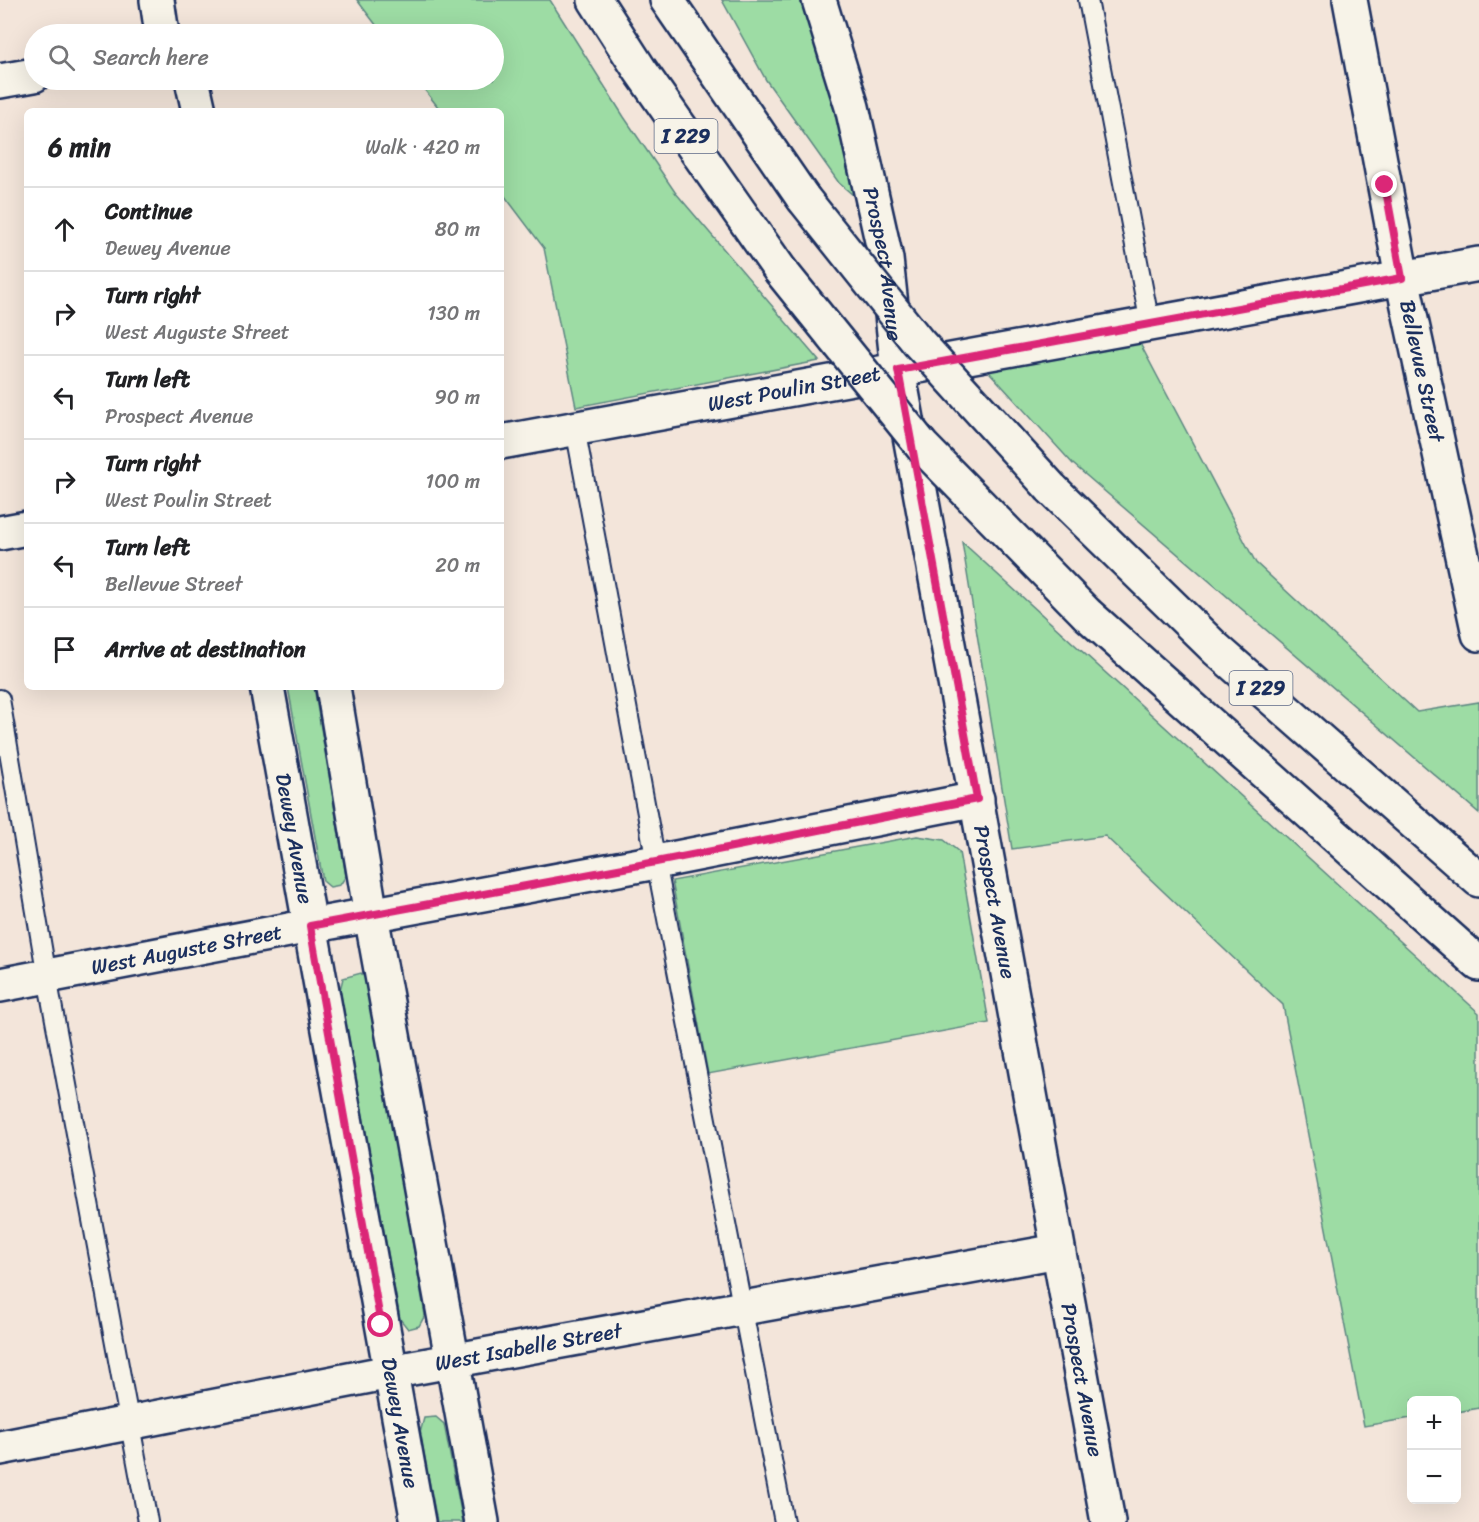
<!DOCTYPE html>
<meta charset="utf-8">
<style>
:root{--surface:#fff;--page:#f2f2f2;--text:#202124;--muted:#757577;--line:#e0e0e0}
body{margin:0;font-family:Sriracha,sans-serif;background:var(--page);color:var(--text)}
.controls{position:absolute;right:18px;bottom:18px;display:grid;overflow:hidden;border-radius:9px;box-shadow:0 6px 24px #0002}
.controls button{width:54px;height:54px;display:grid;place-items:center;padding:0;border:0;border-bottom:2px solid var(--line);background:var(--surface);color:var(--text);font:30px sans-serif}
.stop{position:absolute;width:18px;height:18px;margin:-14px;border:4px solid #db2777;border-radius:50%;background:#fff}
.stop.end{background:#db2777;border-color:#fff;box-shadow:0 2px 6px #0008}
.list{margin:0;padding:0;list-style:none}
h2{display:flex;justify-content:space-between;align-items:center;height:78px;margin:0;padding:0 24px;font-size:26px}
h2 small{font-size:20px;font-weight:400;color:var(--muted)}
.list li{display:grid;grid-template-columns:39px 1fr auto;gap:18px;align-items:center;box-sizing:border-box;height:84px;padding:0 24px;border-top:2px solid var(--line)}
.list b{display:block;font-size:22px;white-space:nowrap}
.list p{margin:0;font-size:20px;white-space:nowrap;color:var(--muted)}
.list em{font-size:20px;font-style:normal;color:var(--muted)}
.icon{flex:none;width:33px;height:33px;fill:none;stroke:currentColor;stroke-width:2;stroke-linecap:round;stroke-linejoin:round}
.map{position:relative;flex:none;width:1479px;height:1522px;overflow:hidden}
.search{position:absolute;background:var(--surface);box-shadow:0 6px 24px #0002;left:24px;top:24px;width:480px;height:66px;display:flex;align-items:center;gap:15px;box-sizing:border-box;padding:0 21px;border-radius:33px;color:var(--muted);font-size:22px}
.panel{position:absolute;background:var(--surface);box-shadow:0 6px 24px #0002;left:24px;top:108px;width:480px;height:582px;border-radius:9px}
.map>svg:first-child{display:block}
</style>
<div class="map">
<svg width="1479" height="1522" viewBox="0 0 1479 1522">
<rect width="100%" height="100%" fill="#f3e5da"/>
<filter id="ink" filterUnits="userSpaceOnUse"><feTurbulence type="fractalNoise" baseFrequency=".0167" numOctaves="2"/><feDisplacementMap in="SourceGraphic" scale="12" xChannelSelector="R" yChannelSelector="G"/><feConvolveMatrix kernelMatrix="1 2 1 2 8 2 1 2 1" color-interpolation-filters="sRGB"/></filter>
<g filter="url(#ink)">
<path fill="#9ddca4" stroke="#5c8681" stroke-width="1.5" d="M 357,0 L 550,0 L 624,117 L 675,192 L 819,361 L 576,407 L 544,248 L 501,191 L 501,111 L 441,111 L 417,80 L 494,80 L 494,34 L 383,34 Z
M 722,0 L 808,0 L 867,207 L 839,183 L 766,80 Z
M 1135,334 L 1256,563 L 1417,712 L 1479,702 L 1479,813 L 1073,464 L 981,363 Z
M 962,542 L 1479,1013 L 1479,1408 L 1457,1412 L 1456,1400 L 1412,1400 L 1411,1418 L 1364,1426 L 1283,1005 L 1105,836 L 1012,849 Z
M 288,687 L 314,687 L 346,876 L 340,885 L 330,887 L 323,881 Z
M 917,836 L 944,840 L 959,852 L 989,1023 L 708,1074 L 672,881 Z
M 361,973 L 368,982 L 425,1315 L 419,1326 L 408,1329 L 400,1319 L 340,990 L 343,978 Z
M 436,1417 L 444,1424 L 463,1522 L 437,1522 L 420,1433 L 424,1418 Z"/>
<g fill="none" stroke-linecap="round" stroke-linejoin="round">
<g stroke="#1b2f5e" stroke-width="22">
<path id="lane" d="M 1088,0 L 1150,324
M 575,428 L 656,862 L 784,1522
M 0,699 L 47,977 L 148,1522"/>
</g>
<g stroke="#1b2f5e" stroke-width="38">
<g id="street">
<path d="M 157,0 L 162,34"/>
<path id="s1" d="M 819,0 L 852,107 L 886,259 L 898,370 L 1108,1522"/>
<path id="s2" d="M 1350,0 L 1402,278 L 1479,634"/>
<path d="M 192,80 L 199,111"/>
<path d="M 0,81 L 34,75"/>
<path id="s3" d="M 501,442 L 1479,264"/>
<path id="s4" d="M 0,985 L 310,926 L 656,862 L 977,799"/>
<path id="s5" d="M 0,1448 L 390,1372 L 1058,1251"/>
</g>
</g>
<g stroke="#1b2f5e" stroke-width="38">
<g id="secondary">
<path d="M 0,533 L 27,528"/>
<path id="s6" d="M 267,687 L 418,1522"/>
<path d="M 333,687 L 371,915 L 482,1522"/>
</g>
</g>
<g stroke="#1b2f5e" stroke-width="38">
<path id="highway" d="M 595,0 L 640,70 L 780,270
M 667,0 L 803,198
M 1051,488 L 1216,649 L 1479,880
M 1087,614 L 1479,964"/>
</g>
<use href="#lane" stroke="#f7f3e8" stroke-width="18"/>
<use href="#street" stroke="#f7f3e8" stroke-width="33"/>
<use href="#secondary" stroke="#f7f3e8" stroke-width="33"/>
<use href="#highway" stroke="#f7f3e8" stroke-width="33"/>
<g stroke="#1b2f5e" stroke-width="38" stroke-linecap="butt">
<path id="highway-bridge" d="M 803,198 L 918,342 L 1051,488
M 780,270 L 922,446 L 1087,614"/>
</g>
<use href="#highway-bridge" stroke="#f7f3e8" stroke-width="33"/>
</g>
</g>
<g fill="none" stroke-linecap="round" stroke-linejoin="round" filter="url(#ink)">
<path stroke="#db2777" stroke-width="8" d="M 381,1325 L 310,926 L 656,862 L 977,799 L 898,370 L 1402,278 L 1385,185"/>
</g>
<g text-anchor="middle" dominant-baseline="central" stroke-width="4.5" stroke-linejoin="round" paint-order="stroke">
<g fill="#f7f3e8" stroke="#5d6a87" stroke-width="1.5">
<rect x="654.5" y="119" width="63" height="34" rx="4.5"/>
<rect x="1229.5" y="671" width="63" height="34" rx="4.5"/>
</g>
<g font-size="20" font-weight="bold" fill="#1b2f5e">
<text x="686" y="136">I 229</text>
<text x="1261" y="688">I 229</text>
</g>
<g font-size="21" fill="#1b2f5e" stroke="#f7f3e8">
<text stroke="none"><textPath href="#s1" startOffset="272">Prospect Avenue</textPath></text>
<text stroke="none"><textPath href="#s2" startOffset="378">Bellevue Street</textPath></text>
<text stroke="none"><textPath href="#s3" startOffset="298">West Poulin Street</textPath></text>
<text stroke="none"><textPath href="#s6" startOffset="154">Dewey Avenue</textPath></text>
<text stroke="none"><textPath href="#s1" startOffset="920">Prospect Avenue</textPath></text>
<text stroke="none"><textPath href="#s4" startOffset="190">West Auguste Street</textPath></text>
<text stroke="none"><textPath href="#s5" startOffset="538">West Isabelle Street</textPath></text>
<text stroke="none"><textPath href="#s1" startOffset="1406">Prospect Avenue</textPath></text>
<text stroke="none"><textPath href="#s6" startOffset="748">Dewey Avenue</textPath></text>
</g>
</g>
</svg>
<div class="controls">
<button>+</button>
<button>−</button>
</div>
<div class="stop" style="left:381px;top:1325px"></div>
<div class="stop end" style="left:1385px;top:185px"></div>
<div class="search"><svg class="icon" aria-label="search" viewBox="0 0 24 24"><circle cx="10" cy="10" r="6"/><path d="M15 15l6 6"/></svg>Search here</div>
<section class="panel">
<h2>6 min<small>Walk · 420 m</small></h2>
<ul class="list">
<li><svg class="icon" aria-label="ahead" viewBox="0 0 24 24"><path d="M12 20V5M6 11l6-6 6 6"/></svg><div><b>Continue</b><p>Dewey Avenue</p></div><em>80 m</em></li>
<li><svg class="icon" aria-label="right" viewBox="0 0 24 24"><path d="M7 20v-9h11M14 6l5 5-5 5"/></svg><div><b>Turn right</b><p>West Auguste Street</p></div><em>130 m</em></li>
<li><svg class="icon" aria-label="left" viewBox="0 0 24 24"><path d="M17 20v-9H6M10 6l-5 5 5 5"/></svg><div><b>Turn left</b><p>Prospect Avenue</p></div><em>90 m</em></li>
<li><svg class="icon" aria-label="right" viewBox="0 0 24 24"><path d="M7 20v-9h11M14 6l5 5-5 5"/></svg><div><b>Turn right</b><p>West Poulin Street</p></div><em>100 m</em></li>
<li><svg class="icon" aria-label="left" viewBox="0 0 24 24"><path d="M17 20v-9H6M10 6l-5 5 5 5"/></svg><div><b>Turn left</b><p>Bellevue Street</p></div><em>20 m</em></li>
<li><svg class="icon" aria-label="arrive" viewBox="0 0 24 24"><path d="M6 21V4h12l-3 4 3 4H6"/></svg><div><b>Arrive at destination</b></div></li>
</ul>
</section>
</div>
